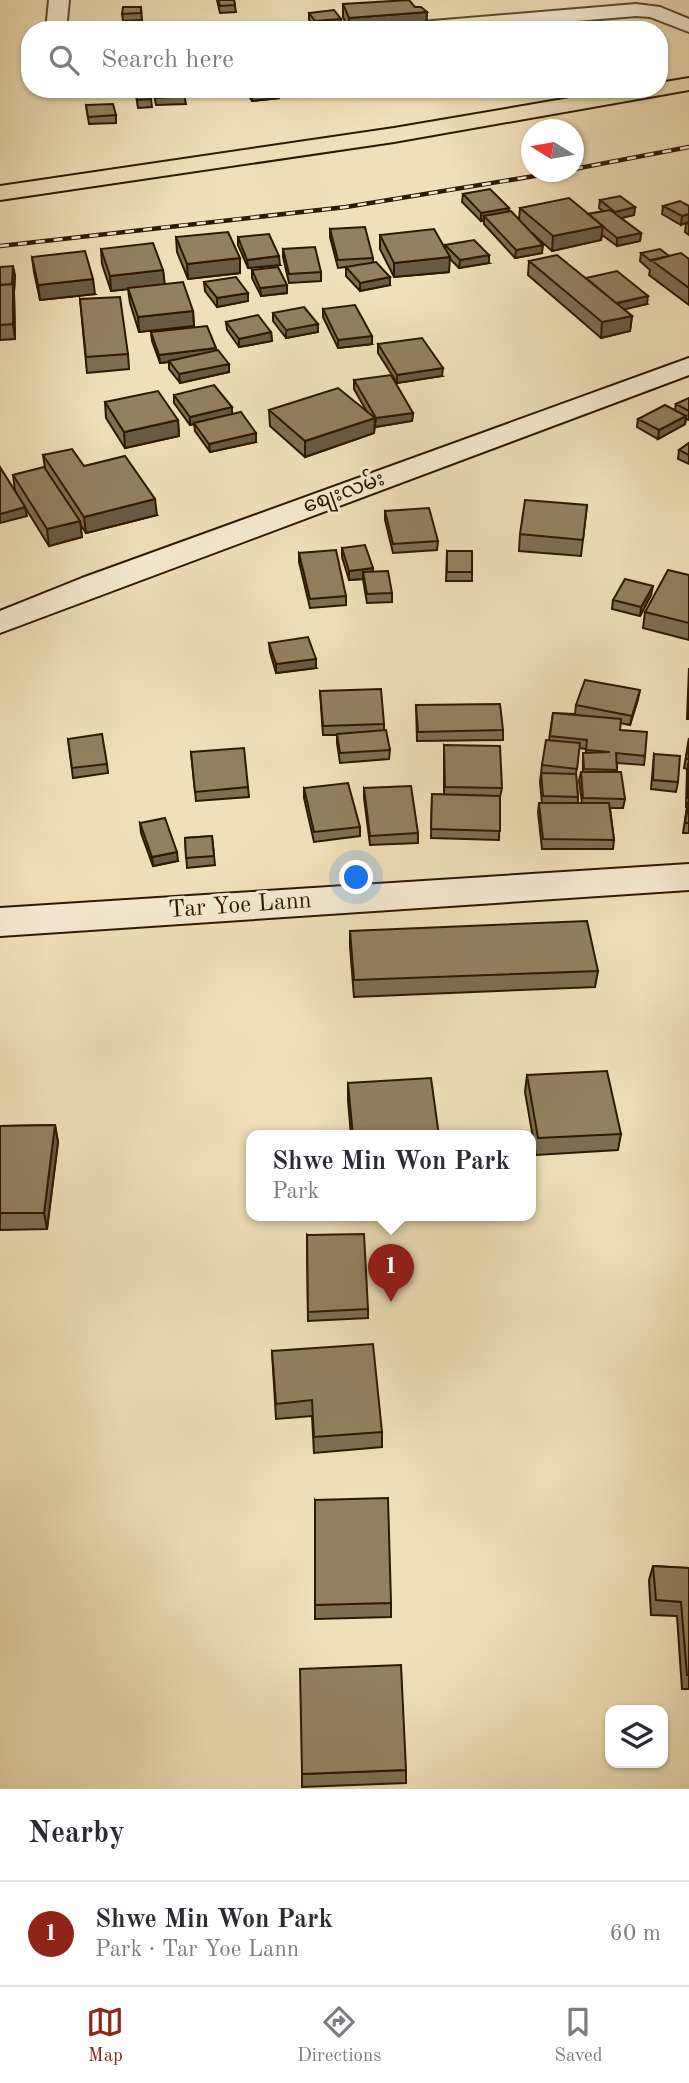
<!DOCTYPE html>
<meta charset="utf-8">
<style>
:root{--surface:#fff;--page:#f7f7f7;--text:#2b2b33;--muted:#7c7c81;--line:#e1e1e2;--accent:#8f2418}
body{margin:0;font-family:"Old Standard TT","Noto Sans Myanmar",serif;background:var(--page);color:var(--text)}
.controls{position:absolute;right:21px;bottom:21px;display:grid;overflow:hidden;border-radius:14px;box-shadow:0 2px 5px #0004}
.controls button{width:63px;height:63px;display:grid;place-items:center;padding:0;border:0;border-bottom:2px solid var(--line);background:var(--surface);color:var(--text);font:35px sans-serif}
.compass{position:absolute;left:521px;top:119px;width:63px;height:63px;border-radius:50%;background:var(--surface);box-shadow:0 2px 5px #0004;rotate:281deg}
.you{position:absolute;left:357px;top:878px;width:24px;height:24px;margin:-18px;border:5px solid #fff;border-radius:50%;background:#1a73e8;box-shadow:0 0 0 10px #1a73e833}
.badge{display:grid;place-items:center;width:46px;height:46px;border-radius:50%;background:var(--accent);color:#fff;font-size:23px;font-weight:700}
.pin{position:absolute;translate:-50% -58px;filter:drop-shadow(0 2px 4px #0008)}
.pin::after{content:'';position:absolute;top:37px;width:24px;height:21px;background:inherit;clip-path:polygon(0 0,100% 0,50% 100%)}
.popup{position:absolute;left:246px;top:1130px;width:290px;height:91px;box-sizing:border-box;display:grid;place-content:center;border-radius:14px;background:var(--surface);filter:drop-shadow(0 2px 5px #0005);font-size:23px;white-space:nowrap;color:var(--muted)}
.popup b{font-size:26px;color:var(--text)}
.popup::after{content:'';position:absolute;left:50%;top:100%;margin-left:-14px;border:14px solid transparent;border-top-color:var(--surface)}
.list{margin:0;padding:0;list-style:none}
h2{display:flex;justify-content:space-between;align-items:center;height:91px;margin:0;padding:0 28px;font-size:30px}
h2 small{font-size:23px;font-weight:400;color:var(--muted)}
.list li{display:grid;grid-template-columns:46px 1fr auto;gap:21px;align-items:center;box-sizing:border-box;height:105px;padding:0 28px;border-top:2px solid var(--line)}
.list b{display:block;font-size:26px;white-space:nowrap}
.list p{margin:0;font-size:23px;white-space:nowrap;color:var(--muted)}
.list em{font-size:23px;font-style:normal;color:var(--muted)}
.icon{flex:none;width:38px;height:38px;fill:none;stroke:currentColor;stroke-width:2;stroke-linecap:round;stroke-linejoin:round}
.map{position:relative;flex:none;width:689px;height:1789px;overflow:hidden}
.search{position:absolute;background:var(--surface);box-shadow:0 2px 5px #0004;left:21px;right:21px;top:21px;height:77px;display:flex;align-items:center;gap:18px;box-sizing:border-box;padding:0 24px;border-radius:28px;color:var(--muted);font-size:26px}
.sheet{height:196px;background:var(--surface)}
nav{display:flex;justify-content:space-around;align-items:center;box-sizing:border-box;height:98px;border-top:2px solid var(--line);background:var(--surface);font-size:19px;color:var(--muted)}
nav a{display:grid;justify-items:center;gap:4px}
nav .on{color:var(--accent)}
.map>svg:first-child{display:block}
</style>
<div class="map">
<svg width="689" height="1789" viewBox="0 0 689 1789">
<rect width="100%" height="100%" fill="#f0e0b9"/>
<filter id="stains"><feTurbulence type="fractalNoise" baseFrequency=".00286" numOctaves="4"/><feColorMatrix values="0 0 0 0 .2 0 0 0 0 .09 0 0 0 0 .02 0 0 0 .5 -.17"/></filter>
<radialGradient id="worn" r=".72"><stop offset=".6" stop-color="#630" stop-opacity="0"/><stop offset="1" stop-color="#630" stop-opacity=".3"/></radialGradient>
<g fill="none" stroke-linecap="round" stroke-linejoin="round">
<g stroke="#5f492e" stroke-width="4">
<path id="street" d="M 49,0 L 69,0 L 66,30 L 46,30 Z
M 636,4 L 660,7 L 689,19 L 689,32 L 650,17 L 636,16 L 470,30 L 386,30 L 396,24 Z"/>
</g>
<g stroke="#2f1700" stroke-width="4">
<path id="secondary" d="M 689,358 L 689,375 L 0,633 L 0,611 L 82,578 Z
M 689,864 L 689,890 L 0,936 L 0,908 Z"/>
</g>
<g stroke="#2f1700" stroke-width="4">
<path id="highway" d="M 689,78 L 689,90 L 394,142 L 0,200 L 0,186 L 394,128 L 622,89 L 659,89 L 659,83 Z"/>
</g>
<use href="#street" fill="#f5ebd2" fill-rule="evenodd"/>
<use href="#secondary" fill="#f5ebd2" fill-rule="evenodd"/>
<use href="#highway" fill="#f0e0b9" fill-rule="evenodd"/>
<g stroke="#2f1700" stroke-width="4.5">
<path id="rail" d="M 574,169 L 689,147
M 0,246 L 346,207 L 559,172"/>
</g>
<use href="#rail" stroke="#f5ebd2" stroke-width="2.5" stroke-dasharray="9" stroke-linecap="butt"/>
</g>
<path fill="#7e6e53" stroke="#2f1700" stroke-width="2" fill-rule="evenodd" d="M 217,0 L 234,0 L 236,12 L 220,13 Z
M 343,4 L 415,7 L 427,12 L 426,25 L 369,30 L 349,30 L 343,17 Z
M 141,7 L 142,20 L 123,21 L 122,14 Z
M 309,13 L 341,19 L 341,26 L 315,29 L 309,20 Z
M 135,89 L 151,99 L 152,107 L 138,108 Z
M 153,89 L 183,89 L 186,104 L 156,105 Z
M 246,89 L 278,89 L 279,98 L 252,101 L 246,92 Z
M 86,105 L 116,115 L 116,123 L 89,124 Z
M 463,194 L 509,208 L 509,212 L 519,220 L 520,208 L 588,214 L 603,211 L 599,208 L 600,200 L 635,207 L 634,215 L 621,218 L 641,233 L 640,241 L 617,246 L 602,235 L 601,240 L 552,251 L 532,233 L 542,253 L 515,258 L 484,224 L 484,220 L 481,221 L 462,202 Z
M 663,206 L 689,206 L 681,225 L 662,214 Z
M 689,223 L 689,235 L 685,232 L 686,224 Z
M 330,229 L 373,258 L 373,262 L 390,285 L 360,291 L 346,276 L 346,267 L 338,268 L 330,237 Z
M 380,235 L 445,248 L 445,245 L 489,263 L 459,268 L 449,258 L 449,272 L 394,277 L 380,249 Z
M 176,237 L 240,258 L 240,273 L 188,279 L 177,252 Z
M 238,237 L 280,265 L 248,268 L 238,245 Z
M 101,249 L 163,270 L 164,284 L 193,311 L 194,326 L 139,332 L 130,303 L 128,289 L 111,291 L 102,264 Z
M 283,249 L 321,272 L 321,281 L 289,283 L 283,257 Z
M 641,253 L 689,259 L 689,305 L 649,275 L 650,270 L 640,261 Z
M 32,257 L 95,294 L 40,300 L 34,272 Z
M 529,261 L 586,278 L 647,304 L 624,309 L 632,316 L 630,331 L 601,338 L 528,275 Z
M 0,267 L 15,275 L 14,292 L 15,339 L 0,340 Z
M 252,270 L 287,285 L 287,293 L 261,296 L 252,278 Z
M 204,282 L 248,293 L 248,301 L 217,307 L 205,291 Z
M 80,299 L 128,354 L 129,369 L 87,373 Z
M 323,309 L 372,344 L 338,348 L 323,317 Z
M 273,313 L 318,324 L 318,332 L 286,338 L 273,321 Z
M 226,322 L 271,332 L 272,341 L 239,347 L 227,330 Z
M 151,332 L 216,351 L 229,372 L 180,383 L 169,369 L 169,362 L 160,363 L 152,341 Z
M 378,344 L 442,376 L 397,383 L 378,353 Z
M 354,380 L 413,413 L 412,421 L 375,427 L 375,425 L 374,433 L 305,457 L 270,426 L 269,410 L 367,412 L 354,389 Z
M 174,395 L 232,414 L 256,442 L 210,452 L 195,431 L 194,424 L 190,425 L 174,403 Z
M 689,398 L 689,420 L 686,419 L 685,424 L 658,439 L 637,427 L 638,419 L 675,410 L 676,404 Z
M 105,402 L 178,420 L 179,436 L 125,448 L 106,418 Z
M 689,443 L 689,464 L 678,459 L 679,450 Z
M 43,455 L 84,466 L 157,515 L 86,533 L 80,524 L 82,537 L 49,546 L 15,491 L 13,475 L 45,468 Z
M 587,505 L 581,556 L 519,551 L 520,534 Z
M 385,511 L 438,541 L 437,550 L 393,553 L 385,520 Z
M 342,548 L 373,568 L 373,572 L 392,593 L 392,602 L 367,603 L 363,579 L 349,580 L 342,557 Z
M 447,551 L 472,572 L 472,581 L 446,581 Z
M 299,553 L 346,596 L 346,605 L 310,608 L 299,562 Z
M 689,575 L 689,640 L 643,628 L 645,612 Z
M 651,595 L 640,616 L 612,609 L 613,600 Z
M 269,643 L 316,668 L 276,673 L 270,652 Z
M 689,668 L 689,719 L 687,719 Z
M 320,691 L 384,724 L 384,730 L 390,750 L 389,759 L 340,763 L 337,743 L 337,735 L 323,735 Z
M 638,699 L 630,725 L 620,723 L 620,730 L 645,756 L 644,765 L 617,763 L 617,772 L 625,799 L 623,808 L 610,808 L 614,840 L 613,849 L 542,849 L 538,812 L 539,803 L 542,803 L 540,782 L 542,765 L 549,740 L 553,713 L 575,714 L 576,705 ZM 579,748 L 586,749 L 586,753 L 583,753 L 583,772 L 581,772 L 579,781 L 582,803 L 578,803 L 578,797 L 576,774 Z
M 416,705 L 503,730 L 503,740 L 417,741 Z
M 689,738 L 689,833 L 683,833 L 687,807 L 686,807 L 687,769 L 684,768 Z
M 68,739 L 107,764 L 108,773 L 73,778 Z
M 444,745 L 502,788 L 500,797 L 499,840 L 431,838 L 432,794 L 444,795 Z
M 191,752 L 248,787 L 249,797 L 196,801 Z
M 654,754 L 678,782 L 676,792 L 651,789 Z
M 304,788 L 360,827 L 360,836 L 314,842 L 304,798 Z
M 364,788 L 418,833 L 418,843 L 370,845 L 364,798 Z
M 140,823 L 178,861 L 153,866 L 141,833 Z
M 212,836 L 215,865 L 187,868 L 185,838 Z
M 350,931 L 598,971 L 595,987 L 354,997 L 350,947 Z
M 527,1075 L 621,1134 L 618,1150 L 536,1155 L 525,1092 Z
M 348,1083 L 439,1136 L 351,1136 L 348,1100 Z
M 55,1125 L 58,1142 L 47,1229 L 0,1230 L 0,1126 Z
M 307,1235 L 368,1309 L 368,1318 L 308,1321 Z
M 272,1351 L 382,1432 L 382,1447 L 314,1453 L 312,1416 L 276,1419 Z
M 315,1500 L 391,1603 L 391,1617 L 315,1619 Z
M 653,1566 L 689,1568 L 689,1689 L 682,1689 L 677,1616 L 651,1615 L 649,1580 Z
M 406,1770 L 406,1783 L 302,1787 L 302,1774 Z"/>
<path fill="#675a43" stroke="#2f1700" stroke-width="2" d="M 427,12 L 426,25 L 369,30 L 349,30 L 349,18 Z
M 341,19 L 341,26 L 315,29 L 315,21 Z
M 279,90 L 279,98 L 252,101 L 252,93 Z
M 635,207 L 634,215 L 614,220 L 615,212 Z
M 509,208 L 508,216 L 484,216 L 484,220 L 481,221 L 481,213 Z
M 689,214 L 689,222 L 681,225 L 682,216 Z
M 603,226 L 601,240 L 552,251 L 553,236 Z
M 641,233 L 640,241 L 617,246 L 617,238 Z
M 543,245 L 542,253 L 515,258 L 516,250 Z
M 489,255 L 489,263 L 459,268 L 460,260 Z
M 279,256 L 280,265 L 248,268 L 247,260 Z
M 450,257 L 449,272 L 394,277 L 394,263 Z
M 240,258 L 240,273 L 188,279 L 187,264 Z
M 13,266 L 15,275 L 14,292 L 15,339 L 13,324 L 12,286 Z
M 163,270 L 165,285 L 111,291 L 110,276 Z
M 390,277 L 390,285 L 360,291 L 360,283 Z
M 93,279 L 95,294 L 40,300 L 38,285 Z
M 287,285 L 287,293 L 261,296 L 260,288 Z
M 248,293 L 248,301 L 217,307 L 217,298 Z
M 648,296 L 647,304 L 614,312 L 614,304 Z
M 193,311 L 194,326 L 139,332 L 138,317 Z
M 632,316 L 630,331 L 601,338 L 602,322 Z
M 318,324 L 318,332 L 286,338 L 286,330 Z
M 271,332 L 272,341 L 239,347 L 239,339 Z
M 372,336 L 372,344 L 338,348 L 338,340 Z
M 216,348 L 216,357 L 160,363 L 159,355 Z
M 229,364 L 229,372 L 180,383 L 179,374 Z
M 443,368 L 442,376 L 397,383 L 397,375 Z
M 232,407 L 232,416 L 190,425 L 190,417 Z
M 413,413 L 412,421 L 375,427 L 376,418 Z
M 686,416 L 685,424 L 658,439 L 659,430 Z
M 375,418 L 374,433 L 305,457 L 305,441 Z
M 178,420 L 179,436 L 125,448 L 124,432 Z
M 256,433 L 256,442 L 210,452 L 209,444 Z
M 155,499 L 157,515 L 86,533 L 84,517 Z
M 25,507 L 27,516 L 0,523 L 0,514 Z
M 80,521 L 82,537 L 49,546 L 47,529 Z
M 373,568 L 373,578 L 363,572 L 363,579 L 349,580 L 349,571 Z
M 653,586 L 651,595 L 640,616 L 641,607 Z
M 316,659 L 316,668 L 276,673 L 276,664 Z
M 640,690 L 638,699 L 630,725 L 632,716 Z
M 177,852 L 178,861 L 153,866 L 152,857 Z
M 55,1125 L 58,1142 L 47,1229 L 44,1213 Z"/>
<path fill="#938060" stroke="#2f1700" stroke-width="2" d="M 218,0 L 234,0 L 235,5 L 220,6 Z
M 409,0 L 415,7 L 421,7 L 427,12 L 349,18 L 343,4 Z
M 123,7 L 141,7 L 141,13 L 122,14 Z
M 334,10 L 341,19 L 315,21 L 309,13 Z
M 135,89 L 149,89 L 151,99 L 137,100 Z
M 153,89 L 183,89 L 185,96 L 156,98 Z
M 249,89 L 278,89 L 279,90 L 252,93 Z
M 113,104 L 116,115 L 88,117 L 86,105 Z
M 490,189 L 509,208 L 481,213 L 463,194 Z
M 620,196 L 635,207 L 615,212 L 600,200 Z
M 569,198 L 603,226 L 553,236 L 520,208 Z
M 680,201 L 689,206 L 689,214 L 682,216 L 663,206 Z
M 610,210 L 641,233 L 617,238 L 588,214 Z
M 511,211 L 543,245 L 516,250 L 484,216 Z
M 365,227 L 373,258 L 338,260 L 330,229 Z
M 434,229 L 450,257 L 394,263 L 380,235 Z
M 228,232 L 240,258 L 187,264 L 176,237 Z
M 269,234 L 279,256 L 247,260 L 238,237 Z
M 474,240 L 489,255 L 460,260 L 445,245 Z
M 153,243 L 163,270 L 110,276 L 101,249 Z
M 315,247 L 321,272 L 289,274 L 283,249 Z
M 660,249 L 669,256 L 651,261 L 641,253 Z
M 85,251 L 93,279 L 38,285 L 32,257 Z
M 681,253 L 689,259 L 689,288 L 651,260 Z
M 557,255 L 632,316 L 602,322 L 529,261 Z
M 376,262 L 390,277 L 360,283 L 346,267 Z
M 13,266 L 12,284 L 0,285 L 0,267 Z
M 278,267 L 287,285 L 260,288 L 252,270 Z
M 617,271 L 648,296 L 616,303 L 586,278 Z
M 236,277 L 248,293 L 217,298 L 204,282 Z
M 183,282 L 193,311 L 138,317 L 128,288 Z
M 13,284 L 13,324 L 0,325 L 0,285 Z
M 120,297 L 128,354 L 86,357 L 80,299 Z
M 355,305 L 372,336 L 338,340 L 323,309 Z
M 304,307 L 318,324 L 286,330 L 273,313 Z
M 258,315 L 271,332 L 239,339 L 226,322 Z
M 207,326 L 216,348 L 159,355 L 151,332 Z
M 422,338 L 443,368 L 397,375 L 378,344 Z
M 218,350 L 229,364 L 179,374 L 169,361 Z
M 391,375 L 413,413 L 376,418 L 354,380 Z
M 214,385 L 232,407 L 190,417 L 174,395 Z
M 338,388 L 375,418 L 305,441 L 269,410 Z
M 158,391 L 178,420 L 124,432 L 105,402 Z
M 689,398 L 689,411 L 676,404 Z
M 665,405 L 686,416 L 659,430 L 638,419 Z
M 241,412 L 256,433 L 209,444 L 194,423 Z
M 689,443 L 689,455 L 679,450 Z
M 72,449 L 84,466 L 125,456 L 155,499 L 84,517 L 43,455 Z
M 0,467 L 25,507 L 0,514 Z
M 44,467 L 80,521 L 47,529 L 13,475 Z
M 525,500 L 587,505 L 583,540 L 520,534 Z
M 429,508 L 438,541 L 393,544 L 385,511 Z
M 365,545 L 373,568 L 349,571 L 342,548 Z
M 336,550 L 346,596 L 310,599 L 299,553 Z
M 447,551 L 472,551 L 472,572 L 447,572 Z
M 668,570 L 689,575 L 689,623 L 645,612 Z
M 388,571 L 392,593 L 367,594 L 363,572 Z
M 625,579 L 653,586 L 641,607 L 613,600 Z
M 308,637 L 316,659 L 276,664 L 269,643 Z
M 585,680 L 640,690 L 632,716 L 576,705 Z
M 381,689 L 384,724 L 323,726 L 320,691 Z
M 500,704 L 503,730 L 418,732 L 416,705 Z
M 553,713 L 621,719 L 620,730 L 647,732 L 645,756 L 616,753 L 617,770 L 584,769 L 583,753 L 610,752 L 586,750 L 587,740 L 550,736 Z
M 386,730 L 390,750 L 340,753 L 337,734 Z
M 102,734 L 107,764 L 72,768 L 68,739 Z
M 546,740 L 580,743 L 577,769 L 542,765 Z
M 689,740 L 689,759 L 686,759 Z
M 444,745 L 500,746 L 502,788 L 445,787 Z
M 244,748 L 248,787 L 195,792 L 191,752 Z
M 654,754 L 680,756 L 678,782 L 653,780 Z
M 688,764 L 689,764 L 689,798 L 688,798 Z
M 581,772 L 621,772 L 625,799 L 583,798 Z
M 541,773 L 576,774 L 578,797 L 543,796 Z
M 348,783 L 360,827 L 314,832 L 304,788 Z
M 411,786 L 418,833 L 370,836 L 364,788 Z
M 432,794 L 500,796 L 500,831 L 431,829 Z
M 688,802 L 689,823 L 685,823 Z
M 539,803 L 609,803 L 614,840 L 543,839 Z
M 165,818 L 177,852 L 152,857 L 140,823 Z
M 212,836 L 214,856 L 186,858 L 185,838 Z
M 587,921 L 598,971 L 354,980 L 350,931 Z
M 607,1071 L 621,1134 L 538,1138 L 527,1075 Z
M 431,1078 L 439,1136 L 353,1136 L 348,1083 Z
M 55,1125 L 44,1213 L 0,1213 L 0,1126 Z
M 364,1234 L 368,1309 L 308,1312 L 307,1235 Z
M 373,1344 L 382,1432 L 314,1437 L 312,1400 L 276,1404 L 272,1351 Z
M 388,1498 L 391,1603 L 315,1605 L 315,1500 Z
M 653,1566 L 689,1568 L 689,1675 L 687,1675 L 681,1602 L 656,1600 Z
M 401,1665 L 406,1770 L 302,1774 L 300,1669 Z"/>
<g text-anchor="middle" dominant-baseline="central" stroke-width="6" stroke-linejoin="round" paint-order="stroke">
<g font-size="21" fill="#2f1700" stroke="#f5ebd2">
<text transform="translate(344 493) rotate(-20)">စျေးလမ်း</text>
</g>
<g font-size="24" fill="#2f1700" stroke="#f5ebd2">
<text transform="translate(240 906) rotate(-4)">Tar Yoe Lann</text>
</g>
</g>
<rect width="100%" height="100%" filter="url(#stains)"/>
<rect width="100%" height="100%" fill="url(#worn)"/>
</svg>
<div class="controls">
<button><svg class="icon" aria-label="layers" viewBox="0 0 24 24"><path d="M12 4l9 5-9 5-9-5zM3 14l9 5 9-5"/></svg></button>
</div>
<svg class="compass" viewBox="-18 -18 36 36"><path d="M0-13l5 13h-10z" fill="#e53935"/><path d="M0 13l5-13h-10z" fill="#7c7c81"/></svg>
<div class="you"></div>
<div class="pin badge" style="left:391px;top:1302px">1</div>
<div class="popup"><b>Shwe Min Won Park</b>Park</div>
<div class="search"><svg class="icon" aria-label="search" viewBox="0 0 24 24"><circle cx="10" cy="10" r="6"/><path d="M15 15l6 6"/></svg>Search here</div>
</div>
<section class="sheet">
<h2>Nearby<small></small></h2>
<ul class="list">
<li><span class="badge">1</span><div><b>Shwe Min Won Park</b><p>Park · Tar Yoe Lann</p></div><em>60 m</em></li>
</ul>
</section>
<nav>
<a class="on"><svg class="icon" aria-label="map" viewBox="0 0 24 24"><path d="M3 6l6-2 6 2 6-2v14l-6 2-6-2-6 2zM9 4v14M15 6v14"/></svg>Map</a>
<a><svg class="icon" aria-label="directions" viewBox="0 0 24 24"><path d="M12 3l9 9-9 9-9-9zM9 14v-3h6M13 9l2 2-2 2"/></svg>Directions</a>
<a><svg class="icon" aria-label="saved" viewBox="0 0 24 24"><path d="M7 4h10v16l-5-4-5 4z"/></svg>Saved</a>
</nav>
